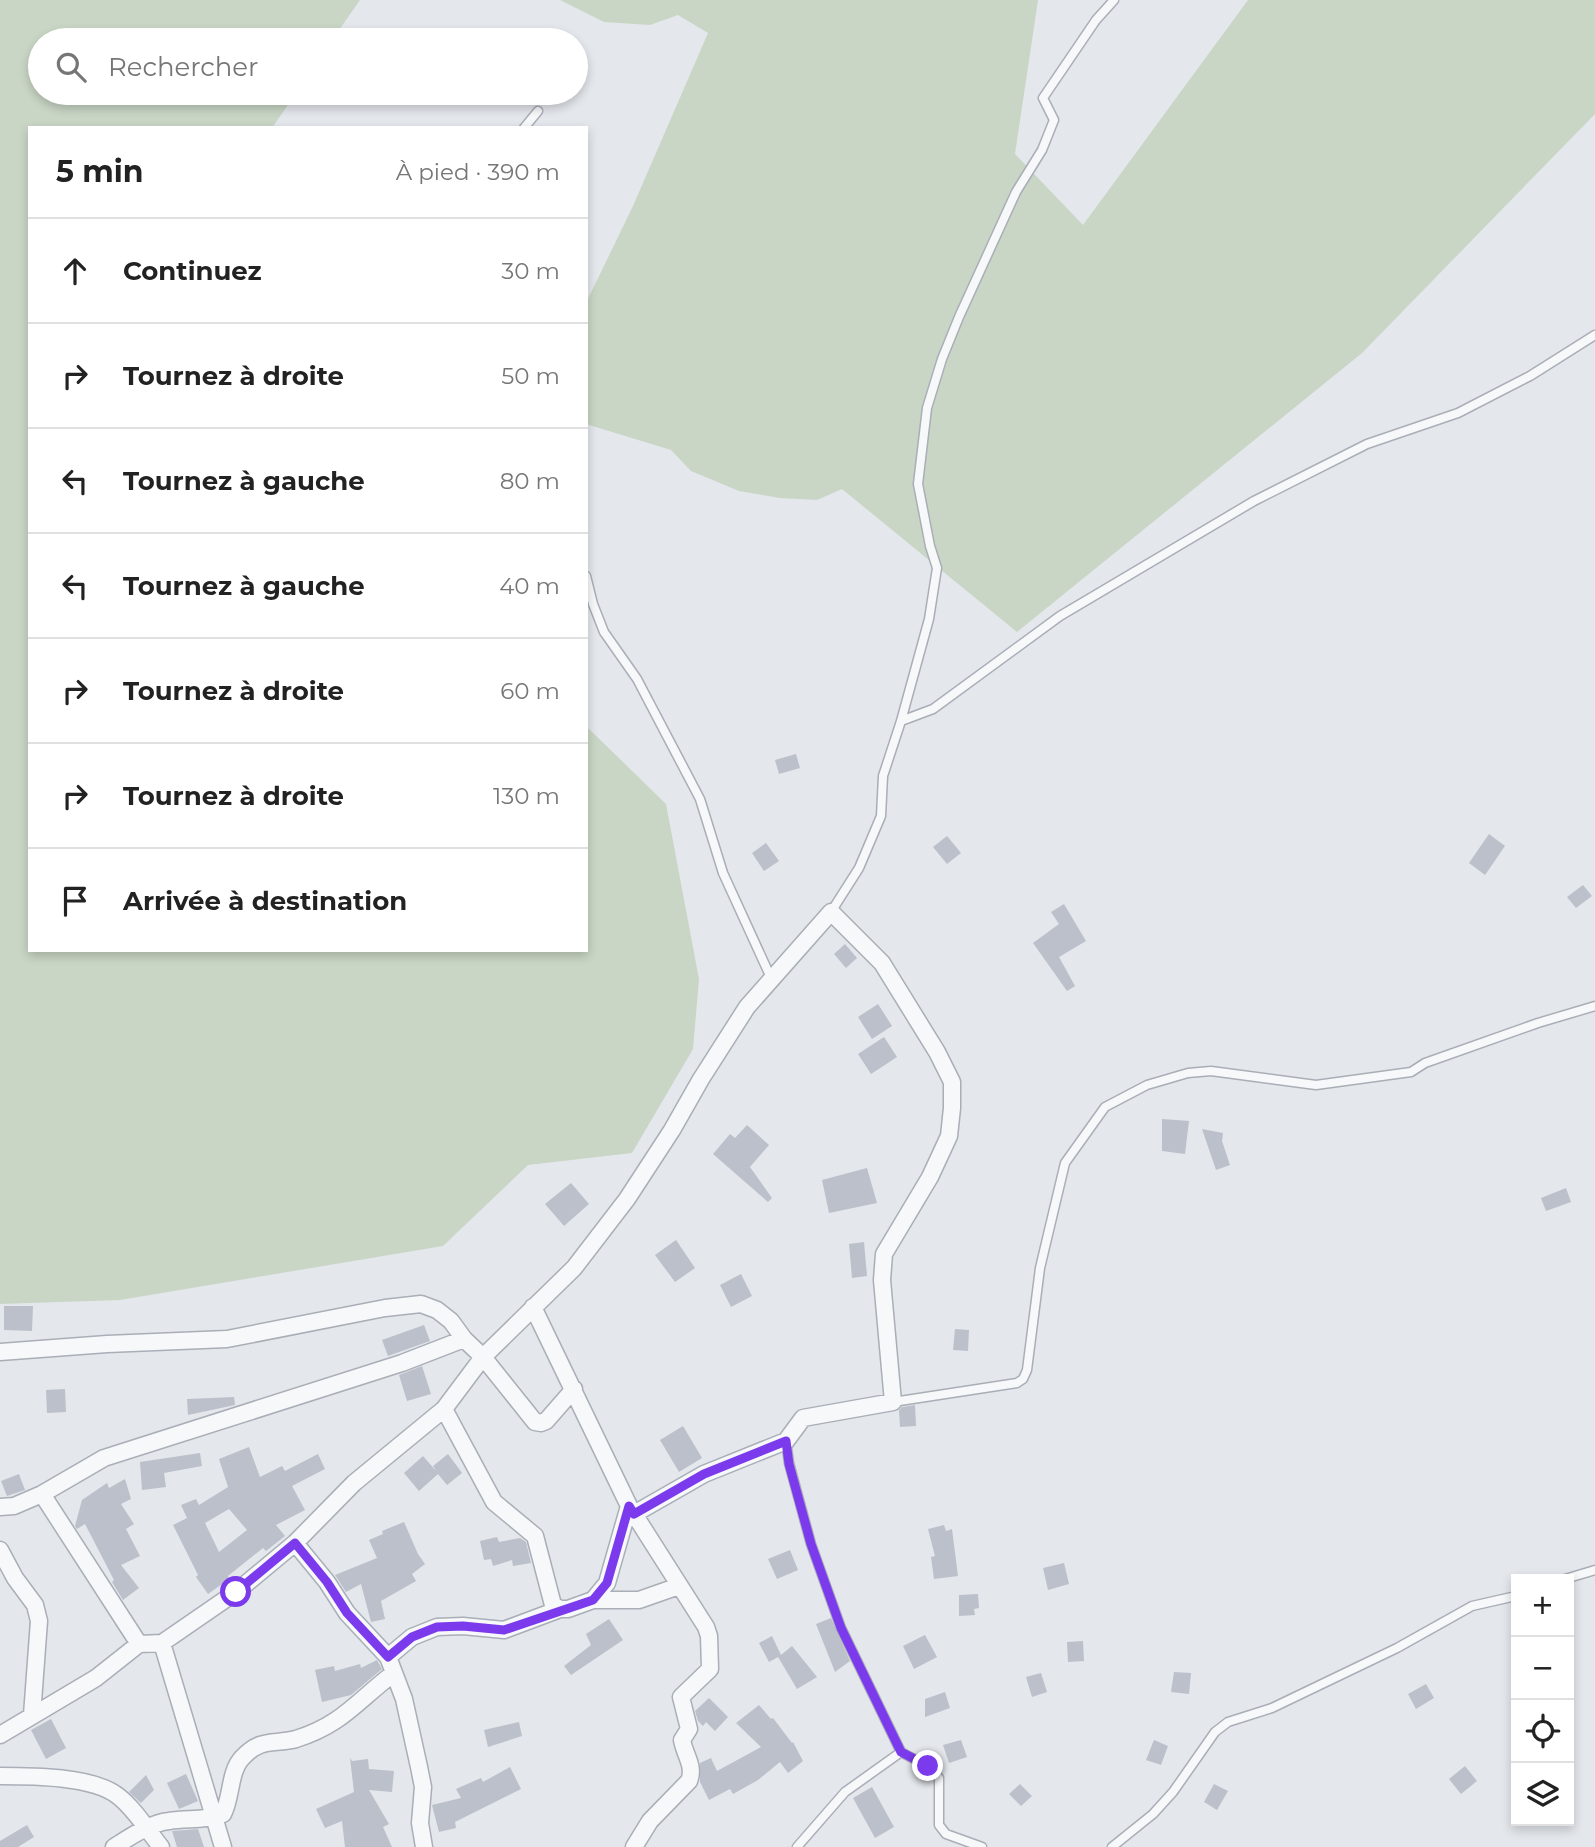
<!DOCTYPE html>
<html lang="fr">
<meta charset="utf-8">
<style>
:root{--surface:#fff;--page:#f6f6f6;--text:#222;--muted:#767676;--line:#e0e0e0}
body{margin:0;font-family:Montserrat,sans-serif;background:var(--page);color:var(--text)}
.controls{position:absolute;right:21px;bottom:21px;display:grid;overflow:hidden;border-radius:0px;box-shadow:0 4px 10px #0003}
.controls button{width:63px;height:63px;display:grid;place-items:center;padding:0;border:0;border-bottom:2px solid var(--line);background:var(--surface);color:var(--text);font:35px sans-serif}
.stop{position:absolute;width:21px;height:21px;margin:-16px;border:5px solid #7c3aed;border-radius:50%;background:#fff}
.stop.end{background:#7c3aed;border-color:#fff;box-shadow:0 2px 7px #0008}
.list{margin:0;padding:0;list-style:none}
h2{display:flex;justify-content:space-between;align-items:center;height:91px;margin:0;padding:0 28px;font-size:30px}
h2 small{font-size:23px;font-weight:400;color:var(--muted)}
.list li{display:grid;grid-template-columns:46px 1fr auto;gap:21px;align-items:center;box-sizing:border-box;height:105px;padding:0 28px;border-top:2px solid var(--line)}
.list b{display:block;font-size:26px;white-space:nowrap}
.list em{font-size:23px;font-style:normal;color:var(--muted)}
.icon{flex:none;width:38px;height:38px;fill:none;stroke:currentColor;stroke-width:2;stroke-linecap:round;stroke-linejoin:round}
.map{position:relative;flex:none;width:1595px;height:1847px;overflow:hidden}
.search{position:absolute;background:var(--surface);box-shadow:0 4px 10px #0003;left:28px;top:28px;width:560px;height:77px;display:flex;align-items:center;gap:18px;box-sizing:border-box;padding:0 24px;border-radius:38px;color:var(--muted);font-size:26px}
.panel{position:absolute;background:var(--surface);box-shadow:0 4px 10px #0003;left:28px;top:126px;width:560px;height:826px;border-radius:0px}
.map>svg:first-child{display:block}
</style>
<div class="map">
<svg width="1595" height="1847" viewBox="0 0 1595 1847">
<rect width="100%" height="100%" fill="#e4e7ec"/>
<path fill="#c9d6c5" d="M 0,0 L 360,0 L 332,40 L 40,40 L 40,93 L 296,93 L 272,128 L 30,128 L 30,950 L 586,950 L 586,726 L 666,804 L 699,979 L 693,1049 L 632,1153 L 528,1165 L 443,1246 L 120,1300 L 0,1304 Z
M 560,0 L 1038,0 L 1015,154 L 1083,225 L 1248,0 L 1595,0 L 1595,114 L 1362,353 L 1017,632 L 842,489 L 817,500 L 780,498 L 739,491 L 691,471 L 671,450 L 586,424 L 586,303 L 633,206 L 708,33 L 678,15 L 650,25 L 604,22 Z"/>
<path fill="#bbc0ca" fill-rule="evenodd" d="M 796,754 L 800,768 L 779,774 L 775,760 Z
M 1489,834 L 1505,846 L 1485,875 L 1469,863 Z
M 947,836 L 961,853 L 947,864 L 933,847 Z
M 766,843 L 779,861 L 764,871 L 752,853 Z
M 1583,885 L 1592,896 L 1576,908 L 1567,897 Z
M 1064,904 L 1086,941 L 1059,957 L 1075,986 L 1067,991 L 1033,943 L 1059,924 L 1051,912 Z
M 845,944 L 857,958 L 846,968 L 834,954 Z
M 878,1004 L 892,1026 L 872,1039 L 858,1017 Z
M 884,1037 L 897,1057 L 871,1074 L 858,1054 Z
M 1162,1119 L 1189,1121 L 1185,1154 L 1162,1151 Z
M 747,1125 L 769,1145 L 750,1167 L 772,1198 L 768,1202 L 713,1154 L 730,1134 L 735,1138 Z
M 1202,1129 L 1223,1133 L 1222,1141 L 1230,1165 L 1216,1170 Z
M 867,1168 L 877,1203 L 829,1213 L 822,1180 Z
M 571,1183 L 589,1204 L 564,1226 L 545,1204 Z
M 1566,1188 L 1571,1202 L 1546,1211 L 1541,1198 Z
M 676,1240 L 695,1268 L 675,1282 L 655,1255 Z
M 864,1242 L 867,1276 L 852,1278 L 849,1244 Z
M 741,1274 L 752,1296 L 731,1307 L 720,1285 Z
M 4,1306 L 33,1306 L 32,1331 L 4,1330 Z
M 424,1325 L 430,1341 L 388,1356 L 382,1340 Z
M 955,1329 L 969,1330 L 968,1351 L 953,1350 Z
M 422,1366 L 431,1394 L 407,1401 L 399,1375 Z
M 65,1389 L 66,1412 L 47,1413 L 46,1390 Z
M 234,1397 L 235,1405 L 188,1415 L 187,1399 Z
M 915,1405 L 916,1426 L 900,1427 L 899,1410 L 902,1407 Z
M 683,1426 L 702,1458 L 679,1472 L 660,1440 Z
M 249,1447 L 260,1477 L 282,1466 L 285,1471 L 318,1454 L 325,1469 L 292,1486 L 305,1510 L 276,1525 L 285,1536 L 266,1551 L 263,1548 L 228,1576 L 229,1579 L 208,1594 L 196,1577 L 198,1575 L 173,1525 L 187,1518 L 181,1505 L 196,1499 L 199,1505 L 228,1487 L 219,1459 ZM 229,1509 L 247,1530 L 219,1552 L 205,1523 Z
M 200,1453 L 202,1466 L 164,1473 L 166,1487 L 142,1490 L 140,1462 Z
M 448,1454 L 462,1473 L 447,1485 L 438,1474 L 419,1491 L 404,1473 L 423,1456 L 436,1471 L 433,1466 Z
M 19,1474 L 25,1490 L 7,1496 L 1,1481 Z
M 125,1479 L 131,1499 L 121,1504 L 134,1524 L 126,1529 L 140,1556 L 121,1565 L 139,1588 L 123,1600 L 112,1582 L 114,1580 L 85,1524 L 77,1529 L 75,1526 L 82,1500 L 107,1483 L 109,1488 Z
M 404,1522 L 418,1554 L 425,1564 L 412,1574 L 416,1581 L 381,1601 L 385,1619 L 371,1622 L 361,1584 L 346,1592 L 335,1575 L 377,1558 L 369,1540 L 383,1534 L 382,1531 Z
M 944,1525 L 946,1531 L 952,1529 L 958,1576 L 934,1579 L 931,1557 L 935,1556 L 928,1529 Z
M 497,1537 L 499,1542 L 520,1538 L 526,1542 L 531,1563 L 513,1566 L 512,1560 L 493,1566 L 491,1559 L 484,1560 L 480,1541 Z
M 790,1550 L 798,1570 L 777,1579 L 768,1559 Z
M 1064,1563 L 1069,1584 L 1048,1590 L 1043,1568 Z
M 978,1594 L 979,1608 L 974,1609 L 975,1615 L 959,1616 L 959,1595 Z
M 831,1618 L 850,1661 L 835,1672 L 816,1624 Z
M 609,1619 L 623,1640 L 571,1675 L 564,1666 L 591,1645 L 586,1634 Z
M 925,1635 L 937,1657 L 914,1669 L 903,1646 Z
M 772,1636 L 781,1655 L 792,1646 L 817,1677 L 797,1689 L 778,1657 L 769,1662 L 759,1643 Z
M 1083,1641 L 1084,1661 L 1068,1662 L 1067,1642 Z
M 377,1660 L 382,1669 L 351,1695 L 322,1702 L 315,1670 L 334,1666 L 335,1671 L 360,1664 L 361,1668 Z
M 1174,1672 L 1191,1673 L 1189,1694 L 1171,1692 Z
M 1041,1673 L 1047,1692 L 1032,1697 L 1026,1677 Z
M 1426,1684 L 1434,1698 L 1416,1709 L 1408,1694 Z
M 945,1692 L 950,1708 L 925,1717 L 925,1699 Z
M 709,1698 L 728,1717 L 715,1731 L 706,1722 L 703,1726 L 698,1721 L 695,1711 Z
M 759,1705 L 771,1719 L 773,1718 L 792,1743 L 793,1742 L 803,1761 L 788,1773 L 780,1762 L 758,1780 L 733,1794 L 730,1789 L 709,1800 L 700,1782 L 700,1763 L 711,1758 L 717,1771 L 761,1747 L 736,1723 Z
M 51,1719 L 66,1748 L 46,1759 L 31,1730 Z
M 519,1722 L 522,1736 L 488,1747 L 484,1730 Z
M 961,1740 L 967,1757 L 949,1763 L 943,1745 Z
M 1154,1740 L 1168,1746 L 1161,1765 L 1146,1760 Z
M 350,1758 L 352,1761 L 368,1759 L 369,1769 L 394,1771 L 392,1792 L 369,1790 L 389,1824 L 383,1827 L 392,1847 L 345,1847 L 342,1821 L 325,1828 L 316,1809 L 354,1792 Z
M 1465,1766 L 1477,1781 L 1461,1794 L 1449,1779 Z
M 510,1767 L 521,1789 L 455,1822 L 456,1828 L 439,1832 L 432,1805 L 461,1798 L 456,1789 L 481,1778 L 483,1782 Z
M 186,1774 L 198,1801 L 179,1809 L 167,1783 Z
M 146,1775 L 154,1790 L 141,1803 L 129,1792 Z
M 1020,1784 L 1032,1796 L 1021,1806 L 1009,1794 Z
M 1214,1784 L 1228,1791 L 1217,1810 L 1204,1802 Z
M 872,1787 L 894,1827 L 875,1838 L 853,1798 Z
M 27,1825 L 34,1837 L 18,1847 L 0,1847 L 0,1841 Z
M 198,1829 L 204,1847 L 177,1847 L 172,1831 Z"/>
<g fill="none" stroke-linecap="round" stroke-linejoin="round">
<g stroke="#a9aeb7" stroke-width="11">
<path id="service" d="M 524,128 L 538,111
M 586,576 L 593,604 L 604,632 L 637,679 L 700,799 L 723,873 L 772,980
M 901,721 L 933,709 L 1060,616 L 1254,501 L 1367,444 L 1458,413 L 1530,376 L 1595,335
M 831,912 L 859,868 L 881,816 L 883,776 L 901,721 L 929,619 L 937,568 L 930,546 L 918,484 L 927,408 L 942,359 L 959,317 L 1016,192 L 1042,150 L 1054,120 L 1043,98 L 1096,20 L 1114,0
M 893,1402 L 1017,1383 L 1023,1379 L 1027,1370 L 1040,1268 L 1065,1163 L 1105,1107 L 1147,1085 L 1188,1073 L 1211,1071 L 1316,1085 L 1411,1072 L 1425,1063 L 1538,1023 L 1595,1006
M 786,1441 L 789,1463 L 811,1544 L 841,1628 L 901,1752 L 927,1766 L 939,1778 L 939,1825 L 946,1834 L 982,1847
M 1565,1579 L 1595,1570
M 797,1847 L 845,1792 L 901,1752
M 1112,1847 L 1153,1814 L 1173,1792 L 1215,1732 L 1228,1722 L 1272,1708 L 1397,1648 L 1472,1606 L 1516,1596"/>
</g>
<g stroke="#a9aeb7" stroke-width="19">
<path id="minor" d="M 533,1307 L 629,1506 L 706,1627 L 709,1636 L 710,1669 L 681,1697 L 689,1729 L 682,1740 C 685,1756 695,1766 689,1781 L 650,1821 L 634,1847
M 0,1352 L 107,1344 L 227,1339 L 385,1308 L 421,1304 L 437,1310 L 451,1321 L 464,1339 L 483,1357 L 535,1422 L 541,1423 L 546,1421 L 574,1389
M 444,1409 L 494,1502 L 535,1536 L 553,1605 L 560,1609 L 568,1609 L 593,1600 L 639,1600 L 679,1586
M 42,1494 L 139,1644
M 0,1507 L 14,1506 L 42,1494 L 104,1458 L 402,1363 L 464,1339
M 295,1543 L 327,1582 L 347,1613 L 388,1657 L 404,1699 L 419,1767 L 423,1787 L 420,1823 L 424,1847
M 0,1550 L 15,1578 L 35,1605 L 39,1621 L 32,1715
M 593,1600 L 607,1583 L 629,1506
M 162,1643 L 223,1847
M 388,1657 L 412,1637 L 437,1627 L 463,1626 L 504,1630 L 560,1609
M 0,1735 L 96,1678 L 139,1644 L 162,1643 L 236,1592 L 295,1543 L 354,1483 L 444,1409 L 483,1357 L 574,1268 L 627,1199 L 672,1130 L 701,1079 L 747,1007 L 831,912 L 882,963 L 937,1052 L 952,1082 L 952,1108 L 949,1136 L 930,1177 L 884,1254 L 882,1280 L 893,1402 L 803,1418 L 786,1441 L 704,1474 L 634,1514
M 0,1776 C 32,1776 93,1776 118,1796 C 135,1809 148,1831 161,1847
M 114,1847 C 130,1837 150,1823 169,1821 C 188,1818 205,1821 223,1814 C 232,1797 229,1772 242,1758 C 261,1737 274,1745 296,1739 C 342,1725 358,1700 394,1673"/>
</g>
<use href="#service" stroke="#f7f8fa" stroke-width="8"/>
<use href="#minor" stroke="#f7f8fa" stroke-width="16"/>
</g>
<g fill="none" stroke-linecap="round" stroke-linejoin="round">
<path stroke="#7c3aed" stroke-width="9" d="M 236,1592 L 295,1543 L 327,1582 L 347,1613 L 388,1657 L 412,1637 L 437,1627 L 463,1626 L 504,1630 L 593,1600 L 607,1583 L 629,1506 L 634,1514 L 704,1474 L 786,1441 L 789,1464 L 811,1544 L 841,1628 L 901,1752 L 928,1766"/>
</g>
</svg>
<div class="controls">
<button>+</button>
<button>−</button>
<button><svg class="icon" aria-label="locate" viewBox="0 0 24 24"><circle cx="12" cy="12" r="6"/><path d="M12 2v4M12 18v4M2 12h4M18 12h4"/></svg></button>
<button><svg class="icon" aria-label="layers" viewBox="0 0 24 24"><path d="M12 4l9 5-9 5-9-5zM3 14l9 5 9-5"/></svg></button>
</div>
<div class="stop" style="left:236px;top:1592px"></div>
<div class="stop end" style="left:928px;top:1766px"></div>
<div class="search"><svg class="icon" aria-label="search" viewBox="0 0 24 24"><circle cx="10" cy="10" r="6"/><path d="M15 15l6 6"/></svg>Rechercher</div>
<section class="panel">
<h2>5 min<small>À pied · 390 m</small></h2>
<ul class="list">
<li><svg class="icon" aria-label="ahead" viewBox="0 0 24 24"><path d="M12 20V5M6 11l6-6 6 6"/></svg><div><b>Continuez</b></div><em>30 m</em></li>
<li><svg class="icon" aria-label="right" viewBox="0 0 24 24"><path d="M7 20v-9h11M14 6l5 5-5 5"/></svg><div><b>Tournez à droite</b></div><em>50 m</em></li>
<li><svg class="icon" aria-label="left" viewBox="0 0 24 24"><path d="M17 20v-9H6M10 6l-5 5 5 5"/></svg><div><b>Tournez à gauche</b></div><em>80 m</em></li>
<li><svg class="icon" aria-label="left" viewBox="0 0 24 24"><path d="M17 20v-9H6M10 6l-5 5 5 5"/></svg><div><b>Tournez à gauche</b></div><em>40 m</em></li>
<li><svg class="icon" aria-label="right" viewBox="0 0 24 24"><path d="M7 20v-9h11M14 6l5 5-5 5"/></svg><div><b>Tournez à droite</b></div><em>60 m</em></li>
<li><svg class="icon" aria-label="right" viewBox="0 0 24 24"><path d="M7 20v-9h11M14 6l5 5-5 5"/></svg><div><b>Tournez à droite</b></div><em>130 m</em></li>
<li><svg class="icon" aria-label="arrive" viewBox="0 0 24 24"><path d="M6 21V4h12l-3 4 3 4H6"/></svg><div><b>Arrivée à destination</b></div></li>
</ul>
</section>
</div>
